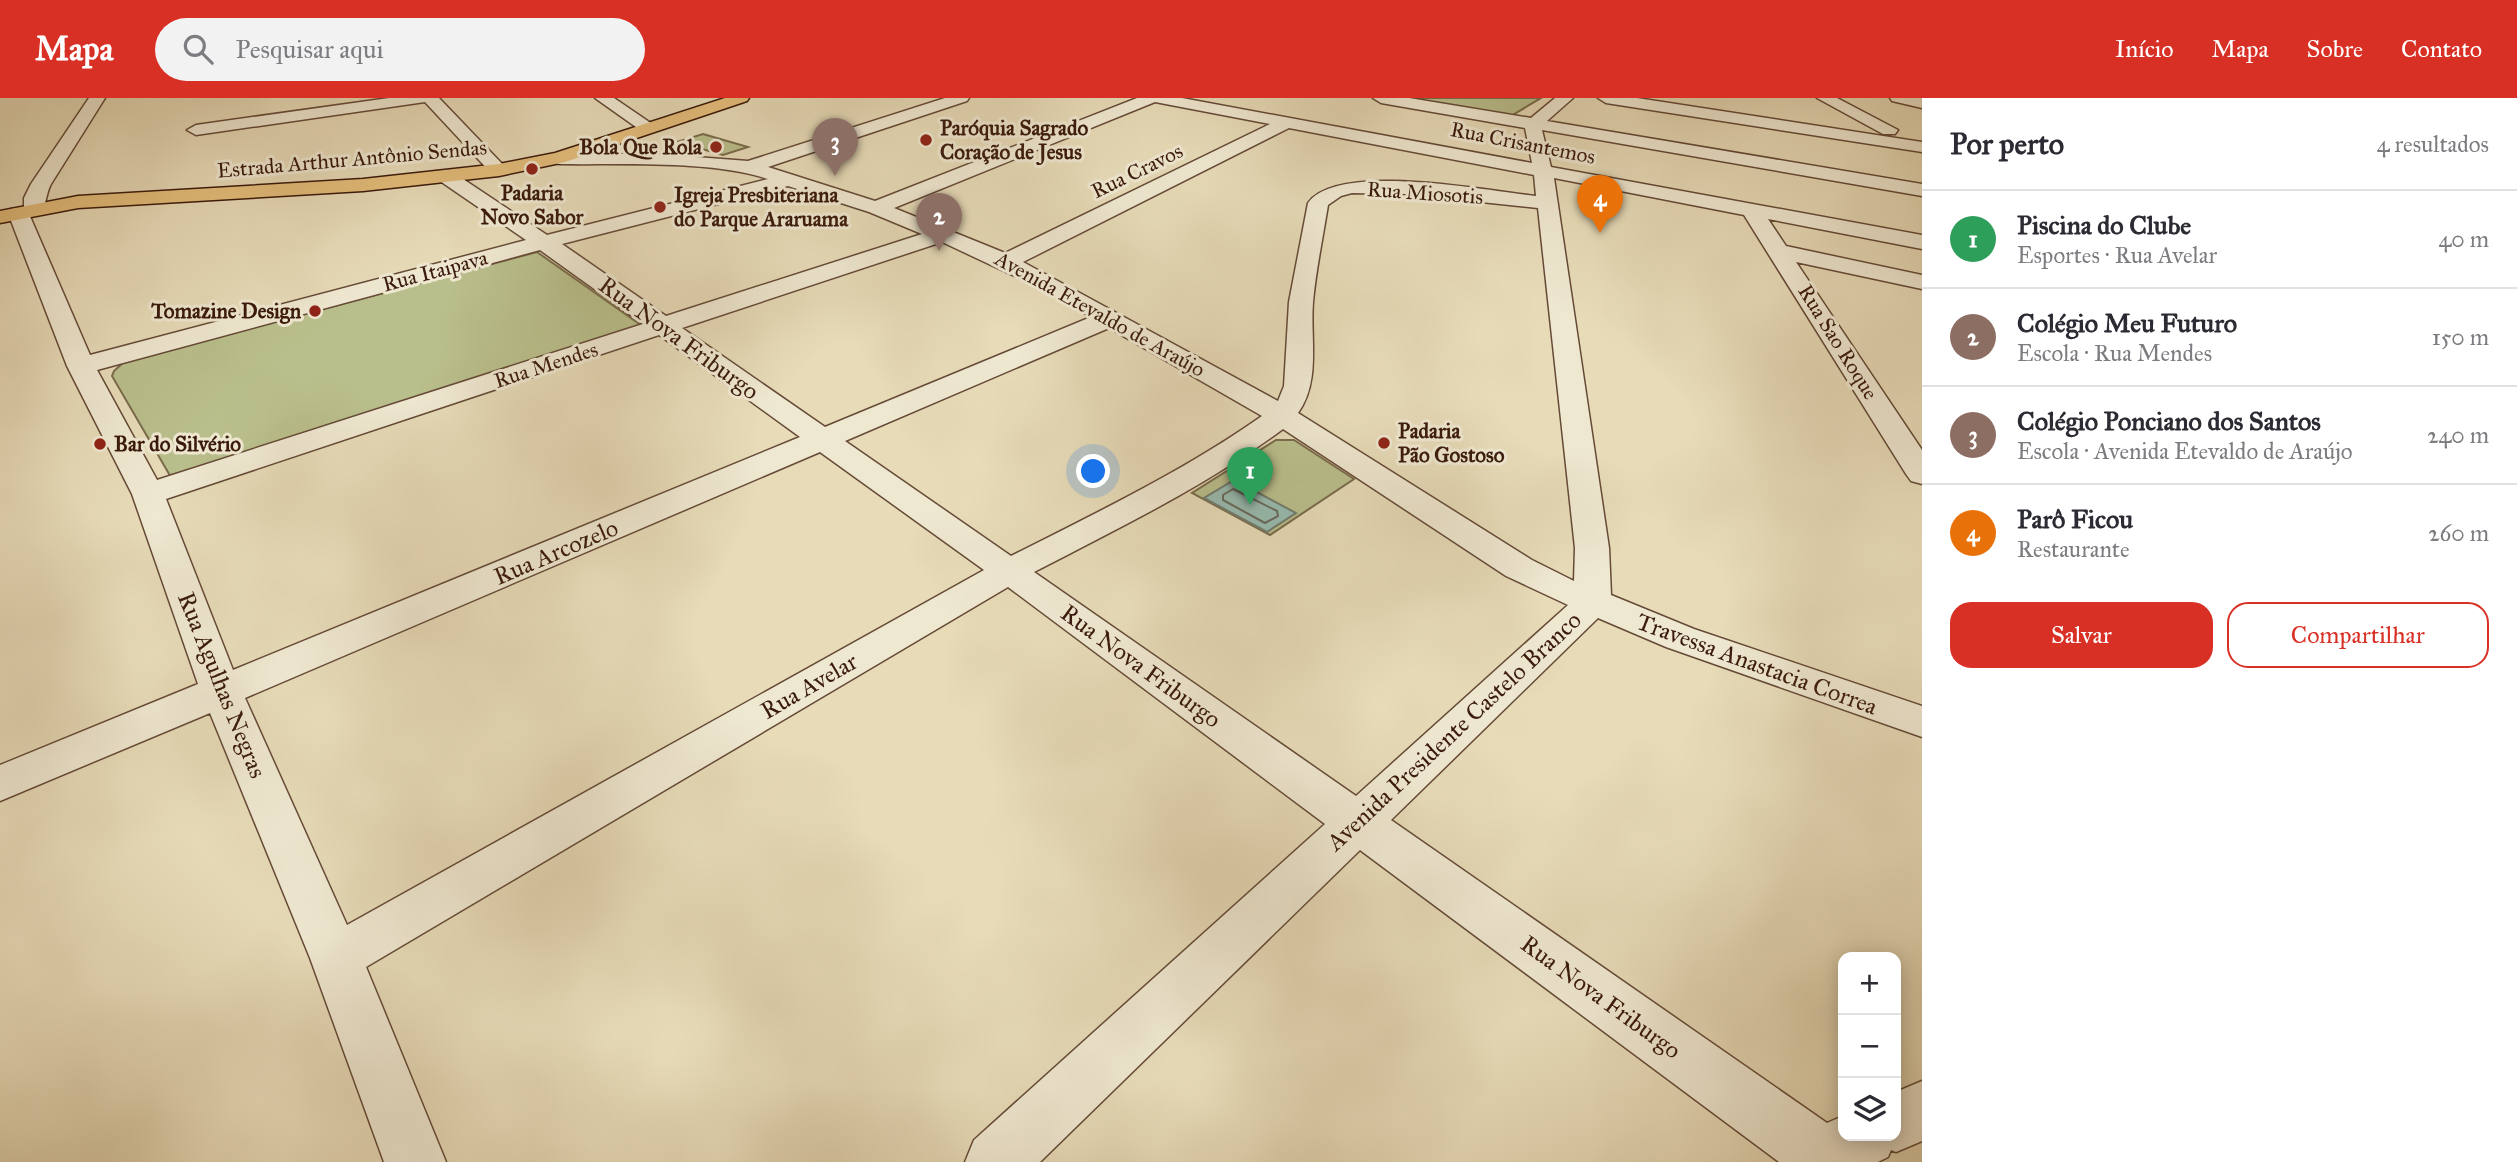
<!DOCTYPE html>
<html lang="pt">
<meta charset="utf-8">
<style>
:root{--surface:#fff;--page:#f2f2f3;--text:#2b2b33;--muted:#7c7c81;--line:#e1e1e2;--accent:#d93025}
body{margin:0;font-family:"IM FELL Great Primer",serif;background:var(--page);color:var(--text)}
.controls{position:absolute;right:21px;bottom:21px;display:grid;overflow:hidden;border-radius:14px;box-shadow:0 4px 18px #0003}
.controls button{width:63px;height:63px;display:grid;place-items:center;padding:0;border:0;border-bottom:2px solid var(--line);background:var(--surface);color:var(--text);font:35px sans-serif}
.you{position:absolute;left:1094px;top:374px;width:24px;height:24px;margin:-18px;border:5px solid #fff;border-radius:50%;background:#1a73e8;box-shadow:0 0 0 10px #1a73e833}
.badge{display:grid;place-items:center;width:46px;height:46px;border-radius:50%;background:var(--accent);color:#fff;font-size:23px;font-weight:700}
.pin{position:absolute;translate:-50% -58px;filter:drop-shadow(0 2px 4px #0008)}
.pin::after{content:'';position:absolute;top:37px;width:24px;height:21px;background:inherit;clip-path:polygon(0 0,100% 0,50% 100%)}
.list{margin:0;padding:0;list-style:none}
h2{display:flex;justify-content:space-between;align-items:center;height:91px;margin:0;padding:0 28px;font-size:30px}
h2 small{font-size:23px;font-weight:400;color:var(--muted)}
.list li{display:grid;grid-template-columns:46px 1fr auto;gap:21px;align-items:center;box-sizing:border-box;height:98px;padding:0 28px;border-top:2px solid var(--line)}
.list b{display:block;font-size:26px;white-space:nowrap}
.list p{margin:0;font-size:23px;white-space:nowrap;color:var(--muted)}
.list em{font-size:23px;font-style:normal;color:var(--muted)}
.actions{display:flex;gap:14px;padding:21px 28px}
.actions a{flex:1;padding:16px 0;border:2px solid var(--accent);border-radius:21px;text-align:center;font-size:24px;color:var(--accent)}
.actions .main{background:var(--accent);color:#fff}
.icon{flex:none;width:38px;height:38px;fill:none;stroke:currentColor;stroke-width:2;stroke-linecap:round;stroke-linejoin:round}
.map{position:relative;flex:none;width:1922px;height:1064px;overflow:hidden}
header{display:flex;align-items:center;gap:42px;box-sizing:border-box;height:98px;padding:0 35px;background:var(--accent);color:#fff}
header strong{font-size:33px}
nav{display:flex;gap:38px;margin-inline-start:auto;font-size:24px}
.search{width:490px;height:63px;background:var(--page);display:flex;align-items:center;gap:18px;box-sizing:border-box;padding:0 24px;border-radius:38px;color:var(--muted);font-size:26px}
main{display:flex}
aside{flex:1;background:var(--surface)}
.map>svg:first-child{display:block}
</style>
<header>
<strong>Mapa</strong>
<div class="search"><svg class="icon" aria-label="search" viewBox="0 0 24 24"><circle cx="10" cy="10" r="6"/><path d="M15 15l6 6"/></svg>Pesquisar aqui</div>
<nav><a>Início</a><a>Mapa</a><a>Sobre</a><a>Contato</a></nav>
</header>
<main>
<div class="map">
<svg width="1922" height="1064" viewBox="0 0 1922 1064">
<rect width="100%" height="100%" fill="#e7dbb8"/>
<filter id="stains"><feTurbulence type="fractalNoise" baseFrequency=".00286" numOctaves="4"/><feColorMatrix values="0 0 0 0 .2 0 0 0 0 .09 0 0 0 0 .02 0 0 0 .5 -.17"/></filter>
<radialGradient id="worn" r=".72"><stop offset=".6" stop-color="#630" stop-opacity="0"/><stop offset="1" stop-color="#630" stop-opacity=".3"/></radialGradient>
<path fill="#b9bf8c" stroke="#7a6c4c" stroke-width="2" d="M 1399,0 L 1541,0 L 1511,18 Z
M 703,36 L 748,49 L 723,57 L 677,44 Z
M 537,154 L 645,230 L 172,381 L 112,278 L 114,273 L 124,264 Z
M 1276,342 L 1294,342 L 1354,381 L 1270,437 L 1192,395 Z"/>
<path fill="#97bbb0" stroke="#727b6e" stroke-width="2" d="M 1234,382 L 1296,415 L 1267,434 L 1204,400 Z"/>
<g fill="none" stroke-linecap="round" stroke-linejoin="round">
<path stroke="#686a5e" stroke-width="2" d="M 1233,391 L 1277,413 L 1278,418 L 1265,425 L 1223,402 L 1223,397 Z"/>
<g stroke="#654a37" stroke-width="3">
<path id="minor" d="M 89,0 L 105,0 L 51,86 C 46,95 46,108 41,115 L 29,116 L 90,257 L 526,142 L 440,83 L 437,79 L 440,75 L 454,75 L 547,137 L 768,81 C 710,62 621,67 559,66 L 553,64 L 550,60 L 553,56 L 657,56 L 748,63 L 945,0 L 969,0 L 967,3 L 768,69 L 875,103 L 1137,0 L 1182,0 L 1532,65 L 1525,30 L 1381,5 L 1373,0 L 1409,0 L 1531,20 L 1555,0 L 1573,0 L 1547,23 L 1922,86 L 1922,98 L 1542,32 L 1551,69 L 1922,137 L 1922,151 L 1768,121 L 1786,148 L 1922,177 L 1922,191 L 1796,164 L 1922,352 L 1922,386 L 1911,383 L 1906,376 L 1744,117 L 1554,80 L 1609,450 L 1611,497 L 1694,531 L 1922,608 L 1922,639 L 1666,549 L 1598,520 L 1391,722 L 1827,1025 L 1843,1018 L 1843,1038 L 1896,1038 L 1896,994 L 1922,983 L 1922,1043 L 1896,1054 L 1891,1052 L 1888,1059 L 1878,1064 L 1779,1064 L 1360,752 L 1040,1064 L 965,1064 L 974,1042 L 1325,726 L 1008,489 L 366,869 L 446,1064 L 384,1064 L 310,860 L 210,615 L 0,703 L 0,667 L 198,586 L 132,396 L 67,268 L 8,115 L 11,111 L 24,110 L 24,100 L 31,86 ZM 1155,4 L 1270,26 L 1005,155 L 894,110 ZM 1289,30 L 1534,77 L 1536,98 C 1489,93 1337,63 1308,105 L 1289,204 L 1284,288 L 1278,303 L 1023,164 ZM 788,88 L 869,114 L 922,136 L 666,218 L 562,146 ZM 1352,95 L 1405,96 L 1538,110 L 1575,450 L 1574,483 L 1532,462 L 1298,315 C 1321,283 1310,241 1313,204 C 1316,171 1323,139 1328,107 L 1341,98 ZM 942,144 L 1038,189 L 1091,219 L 825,329 L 682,230 ZM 540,152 L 643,226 L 157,382 L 97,272 ZM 1109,230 L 1262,318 C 1184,373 1096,415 1011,458 L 845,343 ZM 659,237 L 800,339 L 233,572 L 166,401 ZM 1283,331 L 1506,478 L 1568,507 L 1356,698 L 1034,474 C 1119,430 1206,388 1283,331 ZM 820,354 L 984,472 L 347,827 L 245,600 Z
M 389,0 L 439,0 L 508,72 L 506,76 L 492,76 L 425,4 L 196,37 L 187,32 L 196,27 Z
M 595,0 L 614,0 L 658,30 L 649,35 L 643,34 Z
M 1598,0 L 1637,0 L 1922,44 L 1922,54 L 1606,5 Z
M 1817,0 L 1837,0 L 1898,32 L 1895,36 L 1883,36 Z
M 1890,0 L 1922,0 L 1922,10 L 1892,3 Z"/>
</g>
<g stroke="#3a1a0c" stroke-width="3">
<path id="major" d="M 725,0 L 749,0 L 747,3 L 565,64 L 499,78 L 363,93 L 78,110 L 0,125 L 0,113 L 78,98 L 363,81 L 499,66 L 555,55 Z"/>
</g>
<use href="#minor" fill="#efe8d1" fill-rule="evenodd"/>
<use href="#major" fill="#e4be7c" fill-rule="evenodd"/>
</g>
<g fill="#8f2418" stroke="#efe8d1" stroke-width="2.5">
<circle cx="926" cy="42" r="7"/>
<circle cx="716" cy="49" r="7"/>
<circle cx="532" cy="71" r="7"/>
<circle cx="660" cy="109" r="7"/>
<circle cx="315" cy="213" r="7"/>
<circle cx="1384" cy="345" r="7"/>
<circle cx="100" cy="346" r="7"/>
</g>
<g text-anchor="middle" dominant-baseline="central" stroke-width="6" stroke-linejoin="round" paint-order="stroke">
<g font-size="21" font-weight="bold" fill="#3a1a0c" stroke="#efe8d1" text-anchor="start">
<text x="940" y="30">Paróquia Sagrado<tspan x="940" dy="24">Coração de Jesus</tspan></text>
<text x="702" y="49" text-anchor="end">Bola Que Rola</text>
<text x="532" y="95" text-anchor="middle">Padaria<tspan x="532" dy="24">Novo Sabor</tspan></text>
<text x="674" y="97">Igreja Presbiteriana<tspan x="674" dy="24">do Parque Araruama</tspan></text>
<text x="301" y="213" text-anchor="end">Tomazine Design</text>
<text x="1398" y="333">Padaria<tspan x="1398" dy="24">Pão Gostoso</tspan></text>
<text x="114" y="346">Bar do Silvério</text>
</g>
<g font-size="21" fill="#3a1a0c" stroke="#efe8d1">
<text transform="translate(1523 45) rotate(11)">Rua Crisantemos</text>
<text transform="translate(352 61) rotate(-5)">Estrada Arthur Antônio Sendas</text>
<text transform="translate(1137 73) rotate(-26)">Rua Cravos</text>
<text transform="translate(1425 95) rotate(4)">Rua Miosotis</text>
<text transform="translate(435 173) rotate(-15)">Rua Itaipava</text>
<text transform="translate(1100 216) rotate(29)">Avenida Etevaldo de Araújo</text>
<text transform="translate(1838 244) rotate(58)">Rua Sao Roque</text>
<text transform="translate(546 267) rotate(-18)">Rua Mendes</text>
</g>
<g font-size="24" fill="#3a1a0c" stroke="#efe8d1">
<text transform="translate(679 240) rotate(36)">Rua Nova Friburgo</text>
<text transform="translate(556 454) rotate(-23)">Rua Arcozelo</text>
<text transform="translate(1757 566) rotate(20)">Travessa Anastacia Correa</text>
<text transform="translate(1141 568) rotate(36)">Rua Nova Friburgo</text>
<text transform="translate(222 587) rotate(68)">Rua Agulhas Negras</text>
<text transform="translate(809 588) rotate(-30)">Rua Avelar</text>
<text transform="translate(1454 633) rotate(-43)">Avenida Presidente Castelo Branco</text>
<text transform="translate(1601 899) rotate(36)">Rua Nova Friburgo</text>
</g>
</g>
<rect width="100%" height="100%" filter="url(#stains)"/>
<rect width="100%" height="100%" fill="url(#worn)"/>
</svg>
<div class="controls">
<button>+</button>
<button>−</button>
<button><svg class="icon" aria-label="layers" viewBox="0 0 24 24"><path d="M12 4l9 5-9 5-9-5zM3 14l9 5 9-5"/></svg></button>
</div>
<div class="you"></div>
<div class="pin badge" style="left:1250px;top:407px;background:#2e9e5b">1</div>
<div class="pin badge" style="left:939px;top:153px;background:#8d6e63">2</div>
<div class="pin badge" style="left:835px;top:78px;background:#8d6e63">3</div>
<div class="pin badge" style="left:1600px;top:135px;background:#e8710a">4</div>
</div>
<aside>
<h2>Por perto<small>4 resultados</small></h2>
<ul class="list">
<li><span class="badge" style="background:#2e9e5b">1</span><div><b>Piscina do Clube</b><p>Esportes · Rua Avelar</p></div><em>40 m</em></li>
<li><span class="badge" style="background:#8d6e63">2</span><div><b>Colégio Meu Futuro</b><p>Escola · Rua Mendes</p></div><em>150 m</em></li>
<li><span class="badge" style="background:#8d6e63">3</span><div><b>Colégio Ponciano dos Santos</b><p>Escola · Avenida Etevaldo de Araújo</p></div><em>240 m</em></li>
<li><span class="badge" style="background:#e8710a">4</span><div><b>Parô Ficou</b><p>Restaurante</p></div><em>260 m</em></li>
</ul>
<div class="actions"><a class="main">Salvar</a><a>Compartilhar</a></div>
</aside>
</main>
